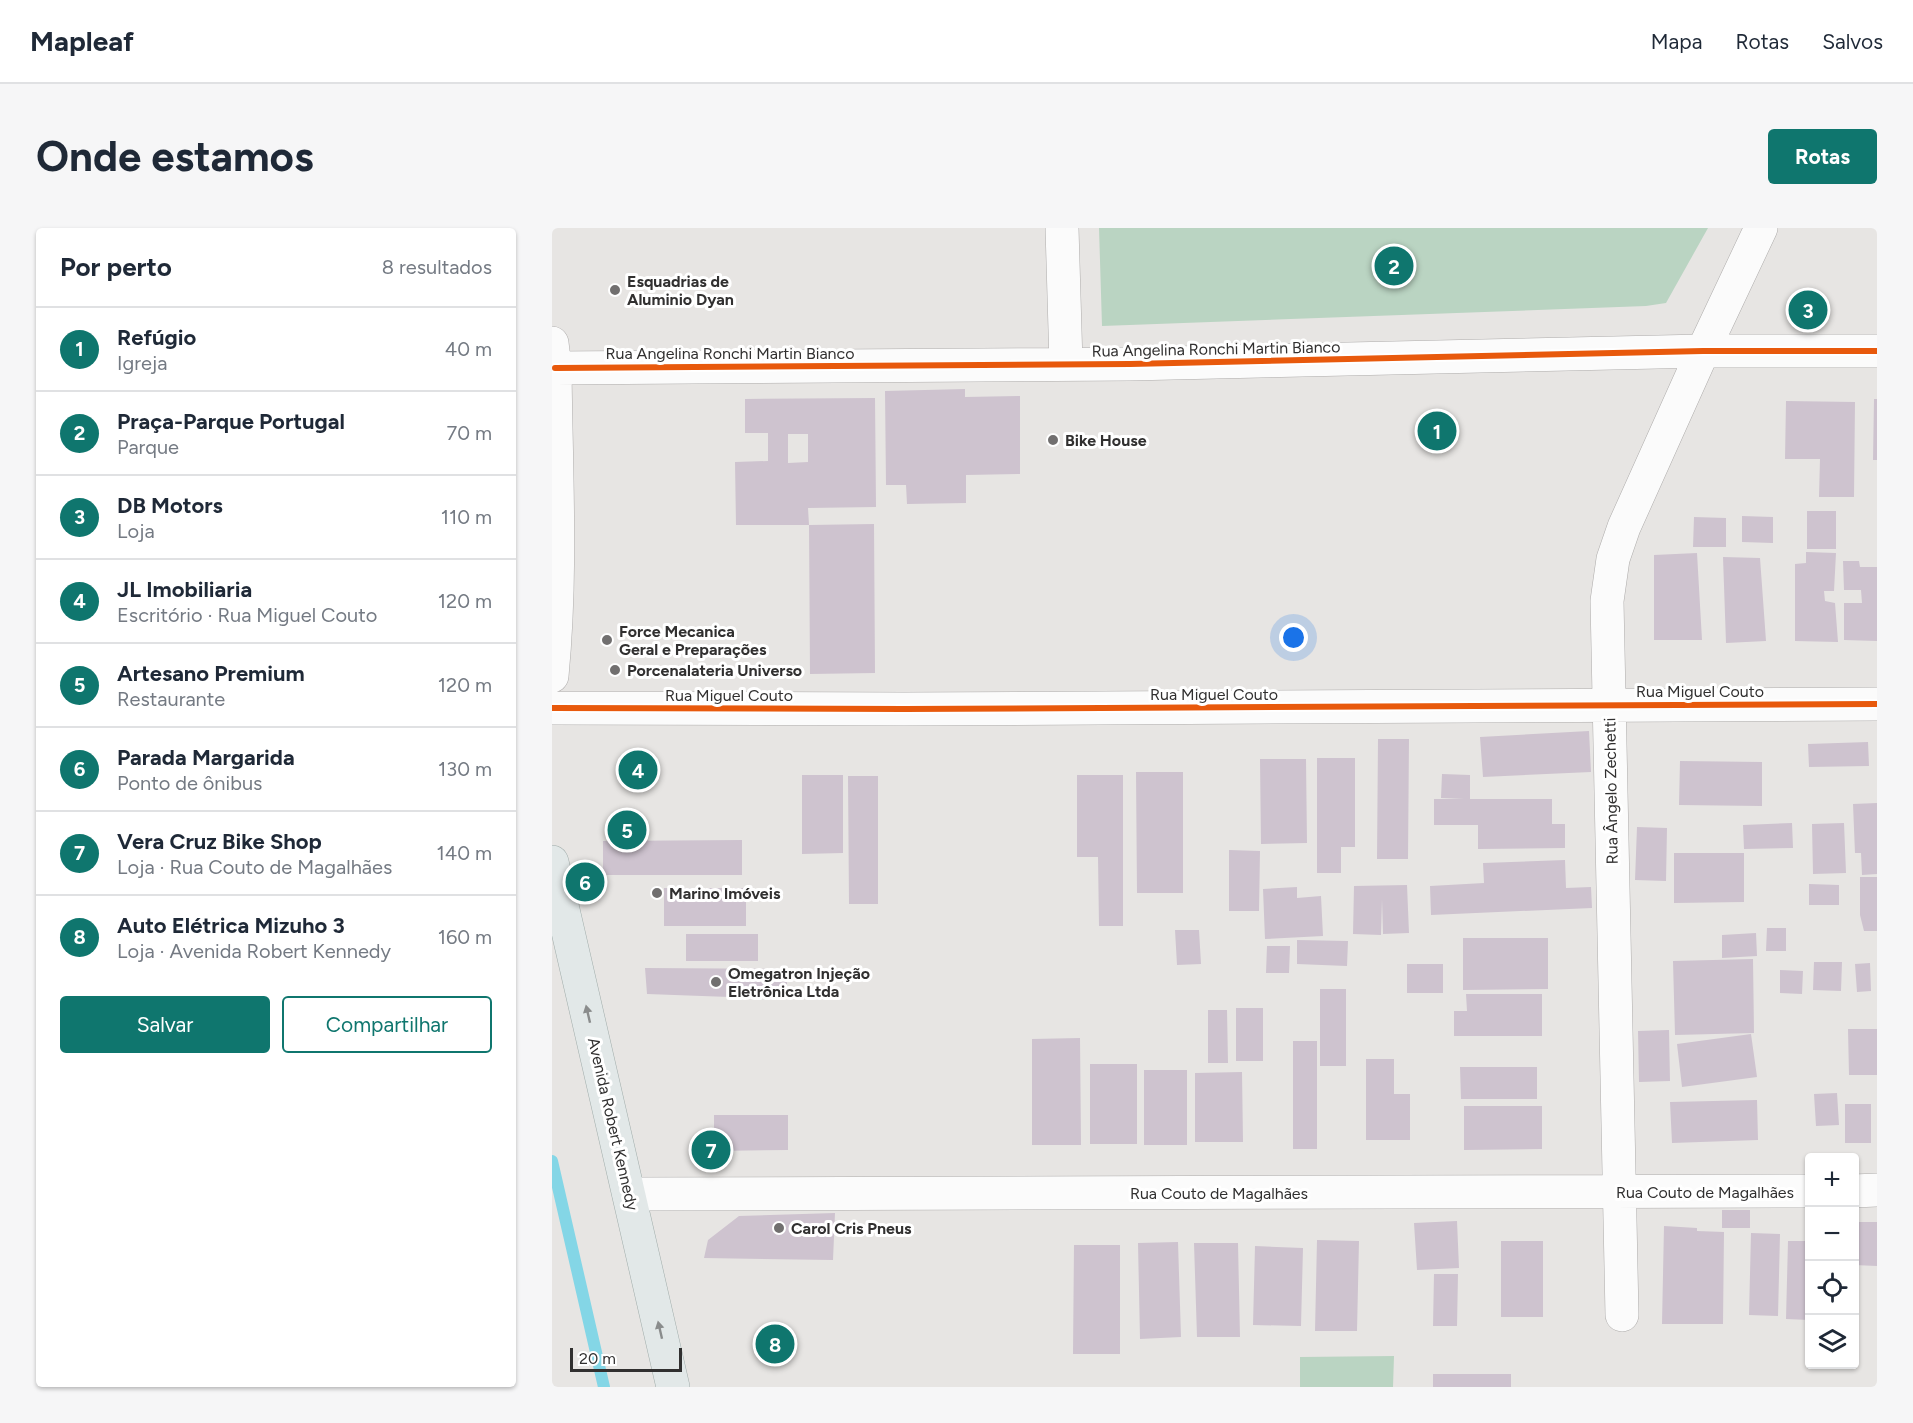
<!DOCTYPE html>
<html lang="pt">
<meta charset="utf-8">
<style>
:root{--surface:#fff;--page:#f6f6f7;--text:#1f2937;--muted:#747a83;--line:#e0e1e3;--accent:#0f766e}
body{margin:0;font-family:Figtree,sans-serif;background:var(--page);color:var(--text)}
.controls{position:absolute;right:18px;bottom:18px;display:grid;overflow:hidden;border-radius:6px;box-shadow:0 2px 4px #0004}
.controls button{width:54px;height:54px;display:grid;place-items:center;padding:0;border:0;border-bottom:2px solid var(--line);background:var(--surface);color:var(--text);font:30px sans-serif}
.scale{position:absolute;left:18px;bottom:15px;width:112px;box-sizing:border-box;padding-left:6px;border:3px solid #313030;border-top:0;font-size:16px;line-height:21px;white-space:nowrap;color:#313030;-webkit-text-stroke:4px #fff;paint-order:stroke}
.you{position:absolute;left:742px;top:410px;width:21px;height:21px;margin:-15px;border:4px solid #fff;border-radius:50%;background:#1a73e8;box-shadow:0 0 0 9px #1a73e833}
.badge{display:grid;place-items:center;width:39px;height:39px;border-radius:50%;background:var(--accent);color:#fff;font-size:20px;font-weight:700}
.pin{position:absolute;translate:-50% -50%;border:3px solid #fff;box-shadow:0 2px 6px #0006}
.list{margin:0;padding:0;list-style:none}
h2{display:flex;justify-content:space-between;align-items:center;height:78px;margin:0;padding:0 24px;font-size:26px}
h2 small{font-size:20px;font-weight:400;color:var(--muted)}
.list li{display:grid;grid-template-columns:39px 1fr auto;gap:18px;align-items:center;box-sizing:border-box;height:84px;padding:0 24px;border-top:2px solid var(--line)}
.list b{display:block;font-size:22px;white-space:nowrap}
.list p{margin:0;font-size:20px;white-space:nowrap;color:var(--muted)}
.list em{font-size:20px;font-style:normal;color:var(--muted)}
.actions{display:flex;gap:12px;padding:18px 24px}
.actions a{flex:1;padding:14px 0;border:2px solid var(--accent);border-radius:6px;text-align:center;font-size:21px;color:var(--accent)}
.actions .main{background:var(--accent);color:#fff}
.icon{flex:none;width:33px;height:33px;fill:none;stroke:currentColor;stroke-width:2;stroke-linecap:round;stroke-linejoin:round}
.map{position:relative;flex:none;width:1325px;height:1159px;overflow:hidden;border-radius:6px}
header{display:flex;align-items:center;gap:36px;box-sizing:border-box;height:84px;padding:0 30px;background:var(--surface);border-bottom:2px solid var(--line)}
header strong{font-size:28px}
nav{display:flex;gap:33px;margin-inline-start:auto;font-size:21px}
.intro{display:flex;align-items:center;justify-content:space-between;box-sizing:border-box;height:144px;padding:0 36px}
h1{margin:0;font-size:42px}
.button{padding:15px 27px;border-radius:6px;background:var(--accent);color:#fff;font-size:21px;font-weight:700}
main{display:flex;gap:36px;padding:0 36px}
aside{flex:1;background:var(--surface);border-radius:6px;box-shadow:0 2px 4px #0004}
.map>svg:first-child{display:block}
</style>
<header>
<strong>Mapleaf</strong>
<nav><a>Mapa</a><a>Rotas</a><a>Salvos</a></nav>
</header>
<div class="intro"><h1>Onde estamos</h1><a class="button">Rotas</a></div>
<main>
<aside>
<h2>Por perto<small>8 resultados</small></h2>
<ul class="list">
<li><span class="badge">1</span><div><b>Refúgio</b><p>Igreja</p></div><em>40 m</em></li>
<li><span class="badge">2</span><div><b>Praça-Parque Portugal</b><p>Parque</p></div><em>70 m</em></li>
<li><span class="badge">3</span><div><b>DB Motors</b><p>Loja</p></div><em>110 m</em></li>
<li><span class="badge">4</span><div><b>JL Imobiliaria</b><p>Escritório · Rua Miguel Couto</p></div><em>120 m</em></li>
<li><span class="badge">5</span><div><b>Artesano Premium</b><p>Restaurante</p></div><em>120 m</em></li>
<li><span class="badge">6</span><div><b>Parada Margarida</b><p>Ponto de ônibus</p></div><em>130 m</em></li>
<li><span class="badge">7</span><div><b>Vera Cruz Bike Shop</b><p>Loja · Rua Couto de Magalhães</p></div><em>140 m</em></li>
<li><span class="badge">8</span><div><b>Auto Elétrica Mizuho 3</b><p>Loja · Avenida Robert Kennedy</p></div><em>160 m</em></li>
</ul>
<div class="actions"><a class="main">Salvar</a><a>Compartilhar</a></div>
</aside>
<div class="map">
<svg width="1325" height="1159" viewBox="0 0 1325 1159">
<rect width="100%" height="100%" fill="#e7e5e3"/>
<path fill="#bad4c2" d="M 547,0 L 1156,0 L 1114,75 L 1094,78 L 550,98 Z
M 842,1128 L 841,1159 L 748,1159 L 748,1129 Z"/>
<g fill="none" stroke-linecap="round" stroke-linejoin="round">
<path stroke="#84d6e6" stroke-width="12" d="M 0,933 L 52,1159"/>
</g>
<path fill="#cec3cf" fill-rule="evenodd" d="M 413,161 L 413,169 L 468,168 L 468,246 L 414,247 L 414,275 L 355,276 L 354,257 L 334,257 L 333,163 Z
M 323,170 L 324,279 L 256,280 L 257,297 L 184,297 L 183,234 L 216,233 L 216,205 L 193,205 L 193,171 ZM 236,206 L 256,206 L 256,234 L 236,235 Z
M 1322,171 L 1325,171 L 1325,232 L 1321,232 Z
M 1234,173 L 1303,174 L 1302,269 L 1267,269 L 1268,231 L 1233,231 Z
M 1255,283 L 1284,283 L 1284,321 L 1255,321 Z
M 1190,288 L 1221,289 L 1221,315 L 1190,314 Z
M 1142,289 L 1174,290 L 1174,319 L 1141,319 Z
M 322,296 L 323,445 L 258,446 L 257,297 Z
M 1254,324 L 1284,325 L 1282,363 L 1272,363 L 1273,373 L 1283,375 L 1286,414 L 1243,413 L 1243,336 L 1254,335 Z
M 1145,325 L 1150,412 L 1102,412 L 1102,327 Z
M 1171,329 L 1208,330 L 1214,413 L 1174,415 Z
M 1291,333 L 1307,333 L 1308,339 L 1325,339 L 1325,413 L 1292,412 L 1292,375 L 1310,375 L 1309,362 L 1292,362 Z
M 1037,503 L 1039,544 L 931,549 L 928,509 Z
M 826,511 L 857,511 L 856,631 L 825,631 Z
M 1316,514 L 1317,538 L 1257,539 L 1256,516 Z
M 765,530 L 803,530 L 803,619 L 789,619 L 789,645 L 765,645 Z
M 708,531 L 754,531 L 755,615 L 709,616 Z
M 1128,533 L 1210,534 L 1210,578 L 1127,577 Z
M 584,544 L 631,544 L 631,665 L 585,665 Z
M 890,546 L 918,547 L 918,571 L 1000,571 L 1000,596 L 1013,596 L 1013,620 L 926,621 L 926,597 L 882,597 L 882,571 L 912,571 L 889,570 Z
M 250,547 L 291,547 L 291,625 L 250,626 Z
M 525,547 L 571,547 L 571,698 L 547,698 L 546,629 L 525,629 Z
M 296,548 L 326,548 L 326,676 L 297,676 Z
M 1325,575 L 1325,646 L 1310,647 L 1309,625 L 1303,625 L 1301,576 Z
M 1240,595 L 1241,620 L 1192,621 L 1191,597 Z
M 1292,595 L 1294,645 L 1261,646 L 1260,596 Z
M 1085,599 L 1115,600 L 1114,653 L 1083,652 Z
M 190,612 L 190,647 L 51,647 L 51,613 Z
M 677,622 L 708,623 L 707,683 L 677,683 Z
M 1122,625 L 1192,625 L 1192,674 L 1122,675 Z
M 1013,632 L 1014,660 L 1039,659 L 1040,680 L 879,687 L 878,658 L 932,655 L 931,635 Z
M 1308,649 L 1325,649 L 1325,703 L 1312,703 L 1308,687 Z
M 1257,656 L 1287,657 L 1287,677 L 1257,677 Z
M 855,657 L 857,705 L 831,706 L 830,671 L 829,707 L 801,706 L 802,658 Z
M 745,659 L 745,670 L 769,668 L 771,708 L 713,711 L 711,661 Z
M 112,660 L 194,660 L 194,698 L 112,698 Z
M 1215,700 L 1234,700 L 1234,723 L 1214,723 Z
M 623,702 L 647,702 L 649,736 L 625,737 Z
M 1204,705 L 1205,728 L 1170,730 L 1170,707 Z
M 134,706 L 206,706 L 206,733 L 134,733 Z
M 911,710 L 996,710 L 996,761 L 911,762 Z
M 745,712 L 796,713 L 795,738 L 745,736 Z
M 715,718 L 738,718 L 737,745 L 714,745 Z
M 1201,731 L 1202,805 L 1123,807 L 1121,733 Z
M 1262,734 L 1290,734 L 1289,763 L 1261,762 Z
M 1318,735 L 1319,763 L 1305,764 L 1303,736 Z
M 855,736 L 891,736 L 891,765 L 855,765 Z
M 93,740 L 235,741 L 235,771 L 95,766 Z
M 1228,742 L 1251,743 L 1250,766 L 1228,765 Z
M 768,761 L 794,761 L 794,838 L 768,838 Z
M 914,766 L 990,766 L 990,808 L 902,808 L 902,783 L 915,783 Z
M 684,780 L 711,780 L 711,833 L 684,833 Z
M 656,782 L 675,782 L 676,835 L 656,835 Z
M 1296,801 L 1325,801 L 1325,847 L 1297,847 Z
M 1117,802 L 1118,853 L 1087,854 L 1086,803 Z
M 1199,806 L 1205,849 L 1130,859 L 1125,816 Z
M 528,810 L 529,917 L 480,917 L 480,811 Z
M 741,813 L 765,813 L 765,921 L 741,921 Z
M 814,831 L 842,831 L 842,866 L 858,866 L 858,912 L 814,912 Z
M 538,836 L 585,836 L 585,916 L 538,916 Z
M 908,839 L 985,839 L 985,871 L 909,871 Z
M 592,842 L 635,842 L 635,917 L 592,917 Z
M 690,844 L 691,914 L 643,914 L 643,845 Z
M 1285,865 L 1287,897 L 1264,898 L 1262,866 Z
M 1205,872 L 1206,912 L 1120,915 L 1118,874 Z
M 1293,876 L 1319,876 L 1319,915 L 1293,915 Z
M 912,878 L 990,878 L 990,921 L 912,922 Z
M 162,887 L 236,887 L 236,922 L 162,923 Z
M 1170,982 L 1198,982 L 1198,1000 L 1170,1000 Z
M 283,985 L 281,1032 L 152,1030 L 156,1012 L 187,988 Z
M 905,993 L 907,1040 L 865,1042 L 862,995 Z
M 1302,994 L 1325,994 L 1325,1038 L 1302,1037 Z
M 1112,998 L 1145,1000 L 1145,1003 L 1172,1004 L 1171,1096 L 1110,1096 Z
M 1199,1005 L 1228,1006 L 1226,1088 L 1197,1087 Z
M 765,1012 L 807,1013 L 805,1103 L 763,1103 Z
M 949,1013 L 991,1013 L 991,1089 L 949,1089 Z
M 1236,1013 L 1257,1013 L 1257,1092 L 1234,1091 Z
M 626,1014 L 629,1109 L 588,1111 L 586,1015 Z
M 642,1015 L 686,1015 L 688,1109 L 645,1109 Z
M 522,1017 L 568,1017 L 568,1126 L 521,1126 Z
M 703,1018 L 751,1020 L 749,1098 L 701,1097 Z
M 882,1046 L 906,1046 L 905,1098 L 881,1098 Z
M 881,1146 L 959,1146 L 959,1159 L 881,1159 Z"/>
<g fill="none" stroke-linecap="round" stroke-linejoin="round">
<g stroke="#aeacab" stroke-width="34">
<path id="minor" d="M 510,0 L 514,136
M 0,115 L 3,140 C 4,242 10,345 0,448
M 3,140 L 578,136 L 1151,123 L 1325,123
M 0,480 L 352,481 L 1325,476
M 1302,963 L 1325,962
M 77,966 L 1258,963
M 1070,1087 L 1055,373 L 1061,331 L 1072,299 L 1151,123 L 1209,0"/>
</g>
<g stroke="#a0acaa" stroke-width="34">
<path id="major" d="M 0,634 L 121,1159"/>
</g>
<use href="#minor" stroke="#fbfbfb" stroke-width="33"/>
<use href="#major" stroke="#e2e8e8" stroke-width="33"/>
<g stroke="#fff" stroke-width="10">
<path id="cycleway" d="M 3,140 L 578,136 L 1151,123 L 1325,123
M 0,480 L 352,481 L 1325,476"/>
</g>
<use href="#cycleway" stroke="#e8590c" stroke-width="6"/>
</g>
<defs><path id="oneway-solid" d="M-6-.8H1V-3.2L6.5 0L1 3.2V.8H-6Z" transform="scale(1.5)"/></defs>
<g fill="#8a8c8c">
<use href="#oneway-solid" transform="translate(36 786) rotate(-103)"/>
<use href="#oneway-solid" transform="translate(108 1102) rotate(-103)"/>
</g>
<g fill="#716f6f" stroke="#fff" stroke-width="2">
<circle cx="63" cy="62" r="6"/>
<circle cx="501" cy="212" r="6"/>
<circle cx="55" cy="412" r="6"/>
<circle cx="63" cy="442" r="6"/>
<circle cx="105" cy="665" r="6"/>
<circle cx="164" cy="754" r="6"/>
<circle cx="227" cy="1000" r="6"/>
</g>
<g text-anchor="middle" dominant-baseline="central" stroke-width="6" stroke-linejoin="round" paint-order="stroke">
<g font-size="16" font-weight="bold" fill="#313030" stroke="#fff" text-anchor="start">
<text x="75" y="53">Esquadrias de<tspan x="75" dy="18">Aluminio Dyan</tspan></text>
<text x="513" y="212">Bike House</text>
<text x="67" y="403">Force Mecanica<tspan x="67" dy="18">Geral e Preparações</tspan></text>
<text x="75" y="442">Porcenalateria Universo</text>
<text x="117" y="665">Marino Imóveis</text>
<text x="176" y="745">Omegatron Injeção<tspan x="176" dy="18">Eletrônica Ltda</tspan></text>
<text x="239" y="1000">Carol Cris Pneus</text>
</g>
<g font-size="16" fill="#313030" stroke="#fff">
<text transform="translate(664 121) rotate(-1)">Rua Angelina Ronchi Martin Bianco</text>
<text x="178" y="125">Rua Angelina Ronchi Martin Bianco</text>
<text x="1148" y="463">Rua Miguel Couto</text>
<text x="662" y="466">Rua Miguel Couto</text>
<text x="177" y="467">Rua Miguel Couto</text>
<text transform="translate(1059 563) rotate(-91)">Rua Ângelo Zechetti</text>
<text transform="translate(61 896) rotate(77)">Avenida Robert Kennedy</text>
<text x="1153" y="964">Rua Couto de Magalhães</text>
<text x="667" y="965">Rua Couto de Magalhães</text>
</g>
</g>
</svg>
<div class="controls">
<button>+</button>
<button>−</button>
<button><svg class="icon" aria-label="locate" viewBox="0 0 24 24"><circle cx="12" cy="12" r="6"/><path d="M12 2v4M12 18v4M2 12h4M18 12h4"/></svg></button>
<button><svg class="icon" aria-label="layers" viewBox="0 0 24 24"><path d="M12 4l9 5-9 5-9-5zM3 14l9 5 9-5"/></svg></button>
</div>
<div class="scale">20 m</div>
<div class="you"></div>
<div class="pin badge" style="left:885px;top:203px">1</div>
<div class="pin badge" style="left:842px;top:38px">2</div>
<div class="pin badge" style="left:1256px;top:82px">3</div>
<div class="pin badge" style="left:86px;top:542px">4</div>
<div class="pin badge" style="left:75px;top:602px">5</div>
<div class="pin badge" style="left:33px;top:654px">6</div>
<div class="pin badge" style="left:159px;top:922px">7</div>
<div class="pin badge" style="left:223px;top:1116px">8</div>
</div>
</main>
